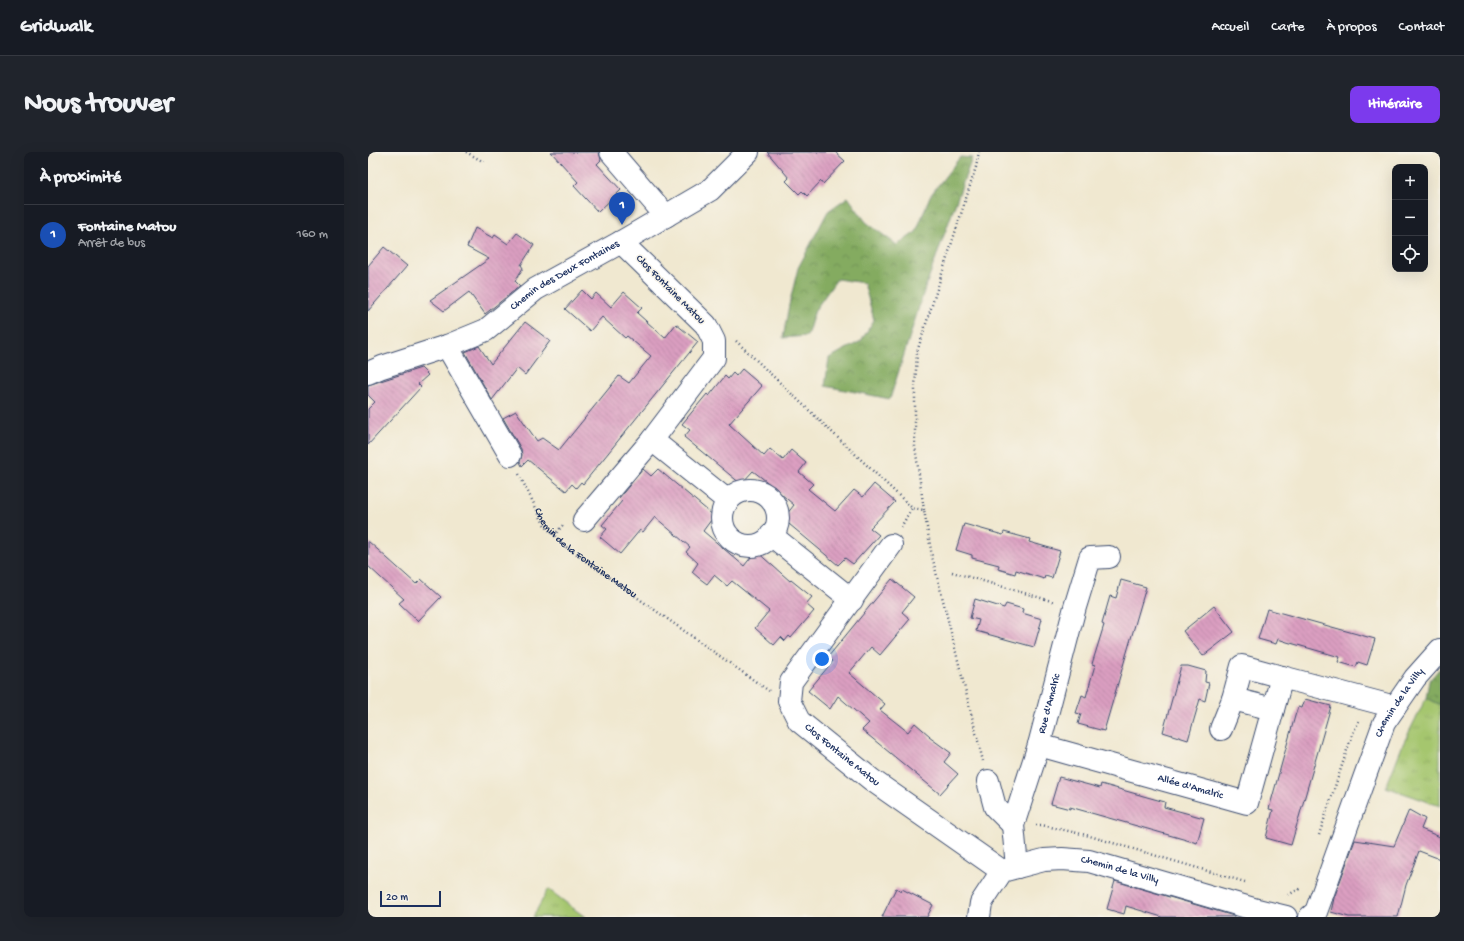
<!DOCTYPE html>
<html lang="fr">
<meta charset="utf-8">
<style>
:root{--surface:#171b24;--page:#20242c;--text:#f1f3f6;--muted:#9ea1a6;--line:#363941;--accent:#7c3aed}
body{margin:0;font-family:"Gochi Hand",sans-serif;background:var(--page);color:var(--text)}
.controls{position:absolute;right:12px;top:12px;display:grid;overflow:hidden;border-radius:8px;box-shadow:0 4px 16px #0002}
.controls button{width:36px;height:36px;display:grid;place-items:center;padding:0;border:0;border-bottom:1px solid var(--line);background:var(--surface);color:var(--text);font:20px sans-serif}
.scale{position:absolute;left:12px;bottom:10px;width:61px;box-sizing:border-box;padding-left:4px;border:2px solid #1b2f5e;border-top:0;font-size:11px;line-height:14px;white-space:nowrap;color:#1b2f5e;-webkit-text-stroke:3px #f7f3e8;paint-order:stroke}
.you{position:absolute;left:454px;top:507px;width:14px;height:14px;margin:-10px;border:3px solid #fff;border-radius:50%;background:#1a73e8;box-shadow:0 0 0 6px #1a73e833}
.badge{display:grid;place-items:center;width:26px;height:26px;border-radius:50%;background:var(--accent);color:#fff;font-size:13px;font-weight:700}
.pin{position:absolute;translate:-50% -33px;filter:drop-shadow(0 1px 2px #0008)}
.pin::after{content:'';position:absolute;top:21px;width:14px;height:12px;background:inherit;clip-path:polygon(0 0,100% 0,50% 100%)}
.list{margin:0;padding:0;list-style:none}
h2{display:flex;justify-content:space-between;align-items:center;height:52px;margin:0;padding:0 16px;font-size:17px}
h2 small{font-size:13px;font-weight:400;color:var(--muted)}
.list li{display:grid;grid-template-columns:26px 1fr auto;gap:12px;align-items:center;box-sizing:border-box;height:60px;padding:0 16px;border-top:1px solid var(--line)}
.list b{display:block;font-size:15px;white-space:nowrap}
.list p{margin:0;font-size:13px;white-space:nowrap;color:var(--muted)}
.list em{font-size:13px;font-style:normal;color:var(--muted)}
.icon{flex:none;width:22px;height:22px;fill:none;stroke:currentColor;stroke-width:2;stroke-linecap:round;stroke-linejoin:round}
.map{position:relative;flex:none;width:1072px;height:765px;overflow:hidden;border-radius:8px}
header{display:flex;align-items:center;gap:24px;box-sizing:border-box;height:56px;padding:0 20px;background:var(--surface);border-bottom:1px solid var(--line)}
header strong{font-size:19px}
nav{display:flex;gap:22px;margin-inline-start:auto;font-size:14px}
.intro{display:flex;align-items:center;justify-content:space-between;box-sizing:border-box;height:96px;padding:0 24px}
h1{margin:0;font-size:28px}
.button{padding:10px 18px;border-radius:8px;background:var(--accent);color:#fff;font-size:14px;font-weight:700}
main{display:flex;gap:24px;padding:0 24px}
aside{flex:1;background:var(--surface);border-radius:8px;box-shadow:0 4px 16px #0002}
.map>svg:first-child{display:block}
</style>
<header>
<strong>Gridwalk</strong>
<nav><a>Accueil</a><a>Carte</a><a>À propos</a><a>Contact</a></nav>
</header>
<div class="intro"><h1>Nous trouver</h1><a class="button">Itinéraire</a></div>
<main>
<aside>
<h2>À proximité<small></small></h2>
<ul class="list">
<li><span class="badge" style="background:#1a4fb4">1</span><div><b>Fontaine Matou</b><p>Arrêt de bus</p></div><em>160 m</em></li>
</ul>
</aside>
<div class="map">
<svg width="1072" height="765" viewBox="0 0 1072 765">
<defs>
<pattern id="grass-tufts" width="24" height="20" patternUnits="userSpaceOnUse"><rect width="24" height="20" fill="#a5c66e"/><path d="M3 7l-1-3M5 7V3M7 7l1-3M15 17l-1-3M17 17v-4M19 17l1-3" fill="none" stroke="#8daa62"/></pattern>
<pattern id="forest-crowns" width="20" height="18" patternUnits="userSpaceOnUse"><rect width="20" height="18" fill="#84ab61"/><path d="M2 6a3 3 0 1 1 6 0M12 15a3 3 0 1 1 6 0" fill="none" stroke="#6b8c53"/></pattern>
<pattern id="building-back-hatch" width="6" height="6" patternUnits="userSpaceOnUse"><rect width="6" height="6" fill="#db9fc1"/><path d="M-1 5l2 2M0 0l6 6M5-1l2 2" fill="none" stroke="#b182a0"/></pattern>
</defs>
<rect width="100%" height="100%" fill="#f7f3e8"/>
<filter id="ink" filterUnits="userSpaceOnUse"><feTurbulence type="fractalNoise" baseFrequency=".025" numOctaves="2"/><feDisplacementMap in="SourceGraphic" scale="8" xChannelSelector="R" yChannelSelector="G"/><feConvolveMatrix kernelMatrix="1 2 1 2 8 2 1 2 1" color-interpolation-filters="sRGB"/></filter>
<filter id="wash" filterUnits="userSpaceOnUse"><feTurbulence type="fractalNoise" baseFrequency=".012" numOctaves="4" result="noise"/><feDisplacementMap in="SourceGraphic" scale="16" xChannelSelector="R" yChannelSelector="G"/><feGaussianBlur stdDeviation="0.9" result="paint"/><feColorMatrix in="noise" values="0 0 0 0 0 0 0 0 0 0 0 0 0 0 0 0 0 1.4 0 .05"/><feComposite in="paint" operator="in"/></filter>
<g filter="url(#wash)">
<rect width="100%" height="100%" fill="#f0e8d0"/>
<path fill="url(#grass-tufts)" stroke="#607a66" d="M 1058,546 L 1072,553 L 1072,654 L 1018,635 L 1035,592 Z
M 180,737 L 217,765 L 165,765 Z"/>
<path fill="url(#forest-crowns)" stroke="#506d60" d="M 592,5 L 604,6 L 557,136 L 522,247 L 457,234 L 461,206 L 493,189 L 506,168 L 496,131 L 469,127 L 447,158 L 439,184 L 415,186 L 421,153 L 430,116 L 460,59 L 480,45 L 498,70 L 529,93 L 548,80 L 562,44 Z
M 1072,516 L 1072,553 L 1058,546 L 1061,529 Z"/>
<g id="blocks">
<path fill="url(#building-back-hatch)" d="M 183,0 L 231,0 L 233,8 L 229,12 L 253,38 L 230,60 L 206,34 L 210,30 Z
M 399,0 L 467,0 L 477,9 L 455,32 L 453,29 L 439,44 L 434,39 L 431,42 L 418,29 L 421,26 Z
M 107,76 L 125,86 L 127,83 L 140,92 L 149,81 L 166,93 L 153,113 L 155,116 L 147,129 L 152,134 L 117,162 L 101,140 L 76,159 L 62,148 L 121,107 L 99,95 Z
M 16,95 L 39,114 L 0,159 L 0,114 Z
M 214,138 L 223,147 L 228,141 L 243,155 L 256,140 L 274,156 L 269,161 L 297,186 L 308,172 L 330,190 L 215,332 L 213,330 L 208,336 L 204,332 L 198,339 L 160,308 L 154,314 L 152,310 L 154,303 L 153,297 L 135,266 L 148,259 L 169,289 L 174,286 L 191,298 L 251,224 L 261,231 L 283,204 L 259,184 L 257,186 L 234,165 L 222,179 L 197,157 Z
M 157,170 L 182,189 L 157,223 L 149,216 L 124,248 L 97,200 L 111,194 L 123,212 Z
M 53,216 L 60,223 L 50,232 L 53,235 L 0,293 L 0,257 L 7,250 L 0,243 L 0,233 Z
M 374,217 L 394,234 L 361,272 L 396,304 L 402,297 L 415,308 L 423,298 L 438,311 L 431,320 L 445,332 L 440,337 L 467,359 L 486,338 L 495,345 L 506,332 L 527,350 L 502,376 L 511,383 L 485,412 L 477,406 L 470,413 L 415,367 L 426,353 L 398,329 L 385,319 L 373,332 L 316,285 L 322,278 L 314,272 L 339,242 L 341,244 L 357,224 L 360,227 L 365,221 L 368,224 Z
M 275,317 L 283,324 L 290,317 L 346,364 L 335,379 L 376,414 L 388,399 L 422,429 L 423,428 L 444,445 L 438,452 L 446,459 L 423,486 L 421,484 L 417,489 L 413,485 L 406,493 L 387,476 L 401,459 L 364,429 L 359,434 L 346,423 L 339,432 L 331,426 L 324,420 L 330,411 L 318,400 L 322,395 L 287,365 L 275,380 L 272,378 L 252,402 L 232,385 L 239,377 L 234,373 L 254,349 L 251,346 Z
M 596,372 L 635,383 L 636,380 L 662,387 L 661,390 L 692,399 L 684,426 L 677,424 L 676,427 L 648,418 L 647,422 L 630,417 L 631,413 L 604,406 L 604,403 L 588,398 Z
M 0,389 L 48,432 L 53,427 L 73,445 L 50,469 L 31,451 L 36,447 L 0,414 Z
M 524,427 L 546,445 L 534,460 L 542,467 L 512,503 L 503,495 L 481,521 L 517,552 L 512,558 L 540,580 L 547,571 L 562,584 L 561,585 L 583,601 L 576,610 L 590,622 L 572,642 L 494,578 L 501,571 L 470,544 L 462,557 L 440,539 L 465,509 L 460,505 Z
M 753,428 L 778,435 L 736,579 L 710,572 L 713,562 L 708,561 L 714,543 L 718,545 L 727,513 L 724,512 L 736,473 L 734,472 L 742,444 L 748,446 Z
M 607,447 L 636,456 L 638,452 L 655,457 L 654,461 L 674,467 L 666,495 L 608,479 L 611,468 L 602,466 Z
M 846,454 L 866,480 L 835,504 L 815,479 Z
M 899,457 L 1007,487 L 999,513 L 990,510 L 988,515 L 970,510 L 972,505 L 919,490 L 910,487 L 908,492 L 890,487 Z
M 813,514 L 820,514 L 838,519 L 837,530 L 841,531 L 837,549 L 832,547 L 820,588 L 795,580 Z
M 937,547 L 963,554 L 923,693 L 898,686 L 905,658 L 901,657 L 927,564 L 930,555 L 934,556 Z
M 691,625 L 732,636 L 733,632 L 779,645 L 797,650 L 796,655 L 836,666 L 829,691 L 702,655 L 702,657 L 683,652 Z
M 1041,658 L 1057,667 L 1053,677 L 1072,685 L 1072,707 L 1051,699 L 1038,733 L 1030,765 L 981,765 L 963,760 L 966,746 L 987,688 L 1026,694 Z
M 747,729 L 866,764 L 866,765 L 794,765 L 758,754 L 756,762 L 739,757 Z
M 528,736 L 533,739 L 534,737 L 565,753 L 559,765 L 514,765 Z"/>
</g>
</g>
<g filter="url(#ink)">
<use href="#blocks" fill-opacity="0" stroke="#3b4b6f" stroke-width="1"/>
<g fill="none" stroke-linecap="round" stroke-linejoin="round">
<g stroke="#3b4b6f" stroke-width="24">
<g id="minor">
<path d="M 243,0 L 298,64"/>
<path d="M 79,194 L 142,303"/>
<path id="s2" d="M 0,221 L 14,215 L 79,194 L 118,178 L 168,137 L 253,90 L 342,38 L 380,0"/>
<path d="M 284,288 L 360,349"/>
<circle cx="382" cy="366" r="28"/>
<path d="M 216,368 L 284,288 L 346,206 L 346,189 L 338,173 L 253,90"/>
<path d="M 403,383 L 484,448"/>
<path id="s3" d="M 523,393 L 423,530 L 421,549 L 431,569 L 504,628 L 634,719"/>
<path d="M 905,557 L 865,547 L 874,514 L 914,525"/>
<path d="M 853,577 L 865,547"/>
<path id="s4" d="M 671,593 L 879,651 L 914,525 L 1027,555"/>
<path d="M 620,629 L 627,655 L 645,673"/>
<path id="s5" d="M 649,715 L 645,673 L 671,593 L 707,455 L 722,406 L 741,405"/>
<path id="s6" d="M 611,765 L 613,751 L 634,719 L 676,708 L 694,707 L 721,709 L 889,758 L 918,765"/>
<path id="s7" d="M 942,765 L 948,760 L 1016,571 L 1047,526 L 1072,498"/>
</g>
</g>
<g stroke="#3b4b6f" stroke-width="2.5" stroke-dasharray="1 3" stroke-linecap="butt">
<path d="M 98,0 L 116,10"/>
<path d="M 368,189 L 544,356 L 556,358 L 564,404 L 615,609"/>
<path id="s1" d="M 151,322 L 177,374 L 198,395 L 401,539"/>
<path d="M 556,358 L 547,294 L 547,236 L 549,200 L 608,15 L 611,0"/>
<path d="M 533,375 L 544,356"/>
<path d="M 186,383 L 196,372"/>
<path d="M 584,420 L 687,450"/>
<path d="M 668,673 L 674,673 L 718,683 L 877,730"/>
<path d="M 951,683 L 984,583 L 992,567"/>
<path d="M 920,743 L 933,736"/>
</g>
<use href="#minor" stroke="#fff" stroke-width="22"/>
</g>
</g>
<g text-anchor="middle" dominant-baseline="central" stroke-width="3" stroke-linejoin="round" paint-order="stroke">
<g font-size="11" fill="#1b2f5e" stroke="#f7f3e8">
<text stroke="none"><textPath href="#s2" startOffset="222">Chemin des Deux Fontaines</textPath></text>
<text transform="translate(302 138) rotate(45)">Clos Fontaine Matou</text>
<text stroke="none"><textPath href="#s1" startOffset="106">Chemin de la Fontaine Matou</textPath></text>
<text stroke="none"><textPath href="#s5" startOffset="169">Rue d'Amalric</textPath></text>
<text stroke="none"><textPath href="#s7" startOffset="234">Chemin de la Villy</textPath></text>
<text stroke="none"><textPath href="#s3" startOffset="266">Clos Fontaine Matou</textPath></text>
<text stroke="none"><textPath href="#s4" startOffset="157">Allée d'Amalric</textPath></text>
<text stroke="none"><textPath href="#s6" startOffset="173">Chemin de la Villy</textPath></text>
</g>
</g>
</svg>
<div class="controls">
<button>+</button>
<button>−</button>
<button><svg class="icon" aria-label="locate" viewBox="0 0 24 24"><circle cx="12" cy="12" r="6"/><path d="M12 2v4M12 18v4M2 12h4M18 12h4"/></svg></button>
</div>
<div class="scale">20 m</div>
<div class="you"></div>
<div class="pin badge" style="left:254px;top:73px;background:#1a4fb4">1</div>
</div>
</main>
